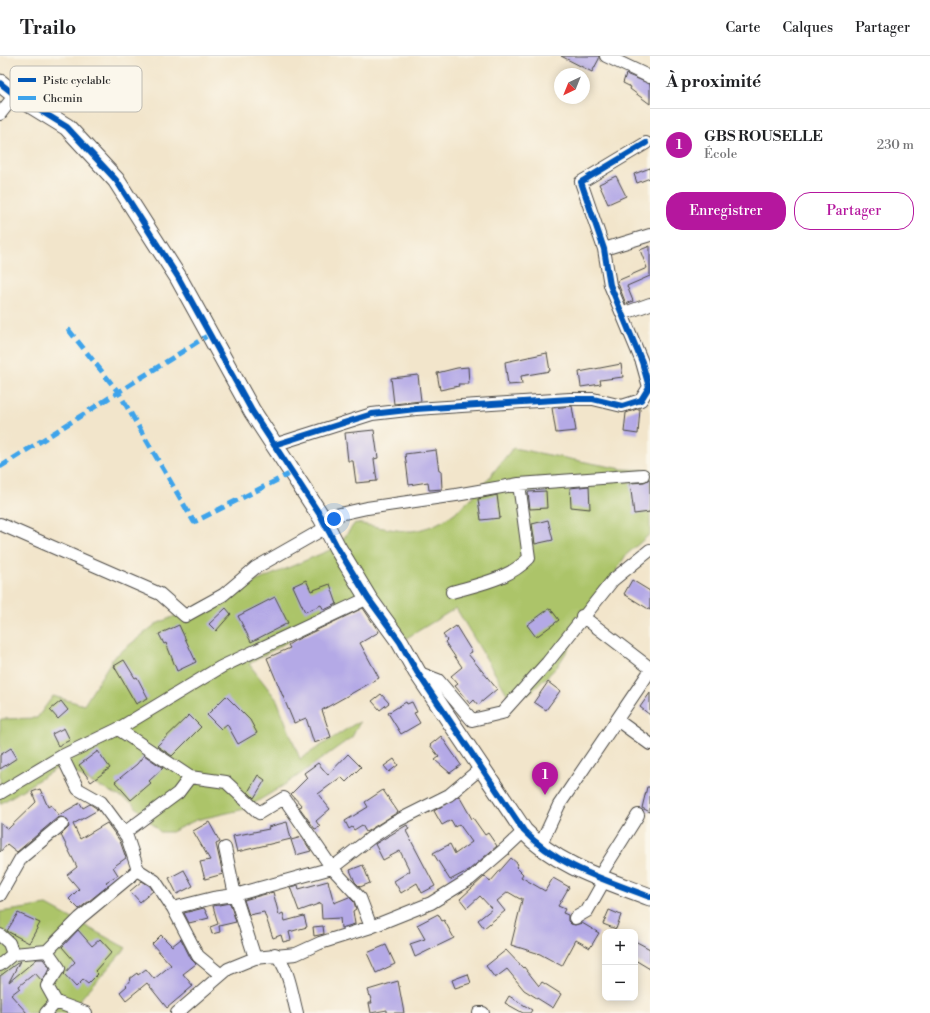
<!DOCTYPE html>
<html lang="fr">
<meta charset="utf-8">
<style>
:root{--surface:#fff;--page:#f2f2f2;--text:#202124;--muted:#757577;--line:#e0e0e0;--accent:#b5179e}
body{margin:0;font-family:"Libre Bodoni",serif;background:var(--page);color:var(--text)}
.controls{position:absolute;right:12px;bottom:12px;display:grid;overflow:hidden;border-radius:8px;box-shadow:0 2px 10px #0003}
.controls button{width:36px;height:36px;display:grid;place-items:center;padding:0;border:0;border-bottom:1px solid var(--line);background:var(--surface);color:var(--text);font:20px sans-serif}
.compass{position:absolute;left:554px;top:12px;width:36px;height:36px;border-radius:50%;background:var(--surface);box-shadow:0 2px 10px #0003;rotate:223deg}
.you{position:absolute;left:334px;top:463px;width:14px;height:14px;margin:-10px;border:3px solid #fff;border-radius:50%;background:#1a73e8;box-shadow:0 0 0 6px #1a73e833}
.badge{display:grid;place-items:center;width:26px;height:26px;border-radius:50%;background:var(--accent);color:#fff;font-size:13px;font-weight:700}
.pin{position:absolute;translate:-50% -33px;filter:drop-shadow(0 1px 2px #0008)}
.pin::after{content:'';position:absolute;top:21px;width:14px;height:12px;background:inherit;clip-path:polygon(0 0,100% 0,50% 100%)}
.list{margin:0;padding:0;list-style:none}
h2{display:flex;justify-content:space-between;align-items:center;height:52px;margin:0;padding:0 16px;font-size:17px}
h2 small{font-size:13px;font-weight:400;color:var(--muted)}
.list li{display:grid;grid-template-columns:26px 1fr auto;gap:12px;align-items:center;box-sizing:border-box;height:72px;padding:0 16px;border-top:1px solid var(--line)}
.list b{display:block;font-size:15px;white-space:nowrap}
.list p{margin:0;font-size:13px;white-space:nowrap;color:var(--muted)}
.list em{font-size:13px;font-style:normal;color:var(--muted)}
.actions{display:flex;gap:8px;padding:12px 16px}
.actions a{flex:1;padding:9px 0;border:1px solid var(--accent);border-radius:16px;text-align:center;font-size:14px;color:var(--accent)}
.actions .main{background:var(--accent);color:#fff}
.map{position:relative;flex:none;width:650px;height:957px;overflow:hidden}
header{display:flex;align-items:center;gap:24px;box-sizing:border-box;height:56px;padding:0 20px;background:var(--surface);border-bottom:1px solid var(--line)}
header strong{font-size:19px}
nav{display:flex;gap:22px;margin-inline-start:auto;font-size:14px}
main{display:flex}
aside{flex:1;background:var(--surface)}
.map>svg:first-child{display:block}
</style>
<header>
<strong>Trailo</strong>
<nav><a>Carte</a><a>Calques</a><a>Partager</a></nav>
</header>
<main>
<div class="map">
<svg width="650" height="957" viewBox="0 0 650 957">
<rect width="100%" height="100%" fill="#fbf7ec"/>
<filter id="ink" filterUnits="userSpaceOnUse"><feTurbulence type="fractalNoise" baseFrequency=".025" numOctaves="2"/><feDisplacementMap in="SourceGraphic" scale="8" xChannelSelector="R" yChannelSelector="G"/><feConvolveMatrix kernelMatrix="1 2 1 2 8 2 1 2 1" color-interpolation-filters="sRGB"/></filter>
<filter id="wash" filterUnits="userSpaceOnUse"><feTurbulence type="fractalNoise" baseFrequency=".012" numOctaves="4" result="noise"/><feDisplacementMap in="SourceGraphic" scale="16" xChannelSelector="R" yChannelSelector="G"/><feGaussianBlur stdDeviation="0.9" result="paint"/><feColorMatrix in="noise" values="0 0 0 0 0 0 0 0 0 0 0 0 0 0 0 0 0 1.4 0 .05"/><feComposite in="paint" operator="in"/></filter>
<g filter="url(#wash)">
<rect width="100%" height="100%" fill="#f2e5cb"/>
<path fill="#acc469" stroke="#6c784a" d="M 513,392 L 622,413 L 650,414 L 650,478 L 626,499 L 557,611 L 530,637 L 509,641 L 456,552 L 400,586 L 367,542 L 340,555 L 249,608 L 277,644 L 300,703 L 353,669 L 360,666 L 352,681 L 289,726 L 245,753 L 196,764 L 171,776 L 160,776 L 131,746 L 92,727 L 62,709 L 0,748 L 0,664 L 2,663 L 37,662 L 53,640 L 84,649 L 113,602 L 156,568 L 337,491 L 355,467 C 370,469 399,476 412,475 C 459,469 485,425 513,392 Z
M 47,849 L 126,892 L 68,957 L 0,957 L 0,856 Z"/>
<g id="blocks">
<path fill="#b4a9e6" d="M 561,0 L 599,0 L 599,3 L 592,16 Z
M 626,18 L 650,28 L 650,48 L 630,33 L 631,31 L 623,27 Z
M 650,112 L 650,122 L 637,127 L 634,118 Z
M 616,120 L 626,140 L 608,148 L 599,128 Z
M 650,190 L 650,220 L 627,230 L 633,245 L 626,248 L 617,225 L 647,212 L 640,194 Z
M 547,297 L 550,315 L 521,320 L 522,328 L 508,329 L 505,306 Z
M 621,308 L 623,321 L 600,324 L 601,328 L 581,331 L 579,316 Z
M 468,311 L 469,328 L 458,328 L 459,330 L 440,334 L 437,317 L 457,312 Z
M 418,319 L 421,345 L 394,348 L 391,322 Z
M 572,350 L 576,375 L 556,377 L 552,352 Z
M 637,353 L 640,353 L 638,378 L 624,376 L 626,357 Z
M 374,374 L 378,402 L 374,403 L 377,425 L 356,427 L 353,405 L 348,405 L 345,377 Z
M 436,394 L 439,415 L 441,415 L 442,433 L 429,434 L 428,426 L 409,429 L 405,398 Z
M 650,423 L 650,456 L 634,458 L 630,427 L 644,426 Z
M 589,430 L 590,453 L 571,451 L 570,432 Z
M 546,435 L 547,452 L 530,453 L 528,436 Z
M 497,439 L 500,462 L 481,464 L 478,443 Z
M 548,464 L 553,484 L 535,488 L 532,468 Z
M 306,524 L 311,535 L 330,528 L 337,548 L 324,554 L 321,549 L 305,556 L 293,530 Z
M 632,524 L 650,535 L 650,554 L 624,538 Z
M 275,541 L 288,567 L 251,586 L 238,560 Z
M 226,552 L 231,558 L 216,575 L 209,568 Z
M 363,552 L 379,576 L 360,587 L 379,622 L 322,654 L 331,681 L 314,687 L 306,662 L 294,667 L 267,602 L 290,592 L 288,589 L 294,585 Z
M 550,552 L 559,564 L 536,581 L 527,569 Z
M 179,569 L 196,606 L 177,615 L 166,587 L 164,588 L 159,578 Z
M 456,570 L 472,596 L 468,598 L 497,633 L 478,649 L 474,644 L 470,648 L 455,630 L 458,628 L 451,620 L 462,611 L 445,586 L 447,584 L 443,579 Z
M 124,604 L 135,622 L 137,621 L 148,642 L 136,648 L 114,610 Z
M 548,626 L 560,635 L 546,654 L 534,646 Z
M 650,637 L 650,659 L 640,651 Z
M 381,638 L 389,647 L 380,654 L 372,645 Z
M 226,640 L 250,664 L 257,677 L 238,688 L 227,668 L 221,673 L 207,659 Z
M 61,645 L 68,654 L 58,663 L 50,654 Z
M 406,646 L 407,648 L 412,646 L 417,656 L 414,657 L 420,667 L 401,678 L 388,657 Z
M 189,659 L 201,671 L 172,700 L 157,690 Z
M 64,672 L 70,684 L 58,690 L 52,678 Z
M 441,680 L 461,709 L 450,717 L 435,704 L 439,701 L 430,689 Z
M 11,692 L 17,702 L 0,713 L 0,699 Z
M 98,695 L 110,712 L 91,726 L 79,709 Z
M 348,698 L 361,711 L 346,726 L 341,721 L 318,738 L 330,753 L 316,765 L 320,771 L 315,773 L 299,751 L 302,750 L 291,738 L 307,722 L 304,717 L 318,707 L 328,719 Z
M 144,699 L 163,712 L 149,725 L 151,727 L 131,744 L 115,726 L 137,708 Z
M 394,703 L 398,709 L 389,716 L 384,710 Z
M 258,719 L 265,724 L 254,742 L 248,736 Z
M 647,731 L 650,731 L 650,756 L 642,752 Z
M 40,733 L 48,751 L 51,749 L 59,759 L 80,747 L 83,752 L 90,748 L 96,752 L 98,754 L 73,768 L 80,783 L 107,767 L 120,785 L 126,802 L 113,811 L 118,819 L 106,826 L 109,829 L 79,853 L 69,843 L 79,833 L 67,819 L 77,811 L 61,779 L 69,771 L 67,763 L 61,761 L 57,762 L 17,796 L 7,788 L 0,796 L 0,767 L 8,773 L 36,746 L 32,736 Z
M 383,734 L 398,756 L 366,776 L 362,769 L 354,774 L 352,771 L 349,773 L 345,765 L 368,751 L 365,746 Z
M 459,740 L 472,763 L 473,762 L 485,779 L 488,777 L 497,790 L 469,814 L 450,824 L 433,797 L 450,788 L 455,798 L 472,786 L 459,768 L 455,771 L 451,764 L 442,769 L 434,755 Z
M 209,766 L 220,786 L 216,788 L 223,818 L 205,823 L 200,806 L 210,804 L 193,775 Z
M 287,766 L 291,783 L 237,796 L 233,780 L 269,773 L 268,771 Z
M 407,769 L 409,773 L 406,775 L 435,830 L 422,837 L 417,827 L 401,837 L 394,825 L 410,815 L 400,795 L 383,804 L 375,788 Z
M 302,781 L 311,795 L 296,799 L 291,784 Z
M 511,802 L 518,808 L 516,811 L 523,818 L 521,821 L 545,835 L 553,822 L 569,831 L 558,850 L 565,853 L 563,857 L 568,859 L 568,865 L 571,868 L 575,869 L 582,867 L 599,877 L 590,892 L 576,884 L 562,910 L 540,898 L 511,889 L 522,844 L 522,842 L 520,843 L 508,836 L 497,845 L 505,855 L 484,872 L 478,864 L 492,853 L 480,840 L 467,852 L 460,843 L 485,820 L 490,826 Z
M 363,809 L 370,827 L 360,831 L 355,826 L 350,814 Z
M 184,814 L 193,830 L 177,838 L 169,822 Z
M 142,825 L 150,830 L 153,835 L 140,846 L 130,835 Z
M 328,825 L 334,847 L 349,841 L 354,846 L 356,853 L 353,855 L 355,868 L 341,872 L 340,862 L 322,863 L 321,847 L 299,855 L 290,831 L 298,829 L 299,833 Z
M 273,836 L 279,859 L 283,857 L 285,865 L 304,860 L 307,871 L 289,876 L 291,884 L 283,886 L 281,879 L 273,882 L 264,856 L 249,859 L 244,844 Z
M 230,847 L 236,866 L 219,870 L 220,876 L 212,878 L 210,871 L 218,868 L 213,850 Z
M 204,852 L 209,862 L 189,867 L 184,857 Z
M 609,854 L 621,859 L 616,873 L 603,868 Z
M 18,857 L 40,867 L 29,887 L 7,875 Z
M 438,858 L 442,865 L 444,864 L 454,882 L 415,901 L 410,888 L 425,883 L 417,869 Z
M 323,870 L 324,878 L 314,880 L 313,871 Z
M 78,874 L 92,890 L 100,883 L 112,896 L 95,915 L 98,918 L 88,928 L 83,924 L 76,931 L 64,918 L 75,906 L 62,891 Z
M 161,879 L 172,890 L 181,883 L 191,903 L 196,908 L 183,918 L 193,930 L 167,952 L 147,927 L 126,944 L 120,936 L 127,930 L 126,929 L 130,924 L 129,923 L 137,917 L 138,919 L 146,913 L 154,923 L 171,909 L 152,888 Z
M 635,885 L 650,893 L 650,913 L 635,904 Z
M 386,889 L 395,908 L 376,917 L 367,897 Z
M 506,894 L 523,912 L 524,911 L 539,930 L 542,926 L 561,938 L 553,952 L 524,934 L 507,913 L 495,922 L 486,910 Z
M 37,903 L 43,903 L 50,912 L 42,925 L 35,917 L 19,930 L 20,932 L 11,939 L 27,957 L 0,957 L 0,920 L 20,905 L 9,926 Z
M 468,918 L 471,927 L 455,932 L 452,924 Z
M 398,925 L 404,957 L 387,957 L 387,954 L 371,957 L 369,947 L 372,947 L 368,934 Z
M 509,940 L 532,954 L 530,957 L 523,957 L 505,947 Z"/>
</g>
</g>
<g filter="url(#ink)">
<use href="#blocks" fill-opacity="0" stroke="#494743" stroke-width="1"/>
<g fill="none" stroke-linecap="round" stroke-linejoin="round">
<g stroke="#494743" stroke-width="14">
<path id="street" d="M 606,0 L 650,21
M 0,58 L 15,39
M 604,193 L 650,179
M 622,258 L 650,248
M 274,389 L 372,358 L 416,353 L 570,343 L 593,343 L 622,350 L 641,344 L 649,331 L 642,306 L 610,229 L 604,193 L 581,126 L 646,87
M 322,462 L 367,452 L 456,439 L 519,428 L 643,419
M 0,468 L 160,538 L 185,560 L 223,539 L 255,512 L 327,471
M 452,536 C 480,528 509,523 529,502 L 519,428
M 582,560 L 650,612
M 417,616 L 438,624 L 472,664 L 502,657 L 547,607 L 613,524 L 650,494
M 617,664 L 650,688
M 118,673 L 190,721 L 226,726 L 259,757 L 284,742 L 332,812 L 360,842 L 371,871
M 62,700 L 78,733 L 101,746 L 127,781 L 138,814 L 155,825 L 173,852 L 198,900 L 221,919
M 0,737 L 62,700 L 118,673 L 221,611 L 368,542
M 124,777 L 178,737 L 190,721
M 540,790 L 559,749 L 650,615
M 225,792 L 235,839 L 255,902
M 599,821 L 638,759
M 0,839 L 21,802 L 62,768
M 173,852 L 213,842 L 235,839 L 332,812 L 372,781 L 395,766 L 449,739 L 481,712
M 575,862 L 587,855 L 605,823
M 0,879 L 9,887 L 13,898
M 47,895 L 80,862 L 138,814
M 275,898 C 289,911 292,939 297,957
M 0,909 L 13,898 L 47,895 L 59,912 L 47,930 L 56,946 L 86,957
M 46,957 L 56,946
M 177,957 L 228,913 L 255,902 L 296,898 L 320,887 L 371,871 L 431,847 L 470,823 L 507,791 L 524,775
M 479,957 L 483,957"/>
</g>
<g stroke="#494743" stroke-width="19">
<path id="secondary" d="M 0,27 L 15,39 L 67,71 L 116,124 L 178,221 L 252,355 L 322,462 L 337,491 L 368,542 L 400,586 L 417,616 L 524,775 C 557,810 606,824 650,841"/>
</g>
<use href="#street" stroke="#fff" stroke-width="12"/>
<use href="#secondary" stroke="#fff" stroke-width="17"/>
<path stroke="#3ea3eb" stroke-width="5" stroke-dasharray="10 5" stroke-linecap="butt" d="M 68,273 L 119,337 L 194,466 L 293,416
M 0,411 L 210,278"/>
<g stroke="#fbf7ec" stroke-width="8">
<path id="cycleway" d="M 0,27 L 15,39 L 67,71 L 116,124 L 178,221 L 252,355 L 322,462 L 337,491 L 368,542 L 400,586 L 417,616 L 524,775 C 557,810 606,824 650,841
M 274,389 L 372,358 L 416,353 L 570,343 L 593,343 L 622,350 L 641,344 L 649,331 L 642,306 L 610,229 L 604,193 L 581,126 L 646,87"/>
</g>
<use href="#cycleway" stroke="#0057b8" stroke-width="6"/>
</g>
</g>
<rect x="10" y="10" width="132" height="46" rx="6" fill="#fbf7ec" stroke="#bdbab2" stroke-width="1"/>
<rect x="18" y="22" width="18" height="4" fill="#0057b8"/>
<rect x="18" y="40" width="18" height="4" fill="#3ea3eb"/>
<g font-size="11" fill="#2b2b2b">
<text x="43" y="28">Piste cyclable</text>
<text x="43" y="46">Chemin</text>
</g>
</svg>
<div class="controls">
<button>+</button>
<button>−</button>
</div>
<svg class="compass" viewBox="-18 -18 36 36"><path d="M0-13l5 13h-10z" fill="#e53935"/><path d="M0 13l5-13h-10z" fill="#757577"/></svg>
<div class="you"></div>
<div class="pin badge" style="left:545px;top:739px">1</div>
</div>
<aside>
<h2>À proximité<small></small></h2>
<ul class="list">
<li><span class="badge">1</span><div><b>GBS ROUSELLE</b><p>École</p></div><em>230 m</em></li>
</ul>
<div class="actions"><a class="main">Enregistrer</a><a>Partager</a></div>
</aside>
</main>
